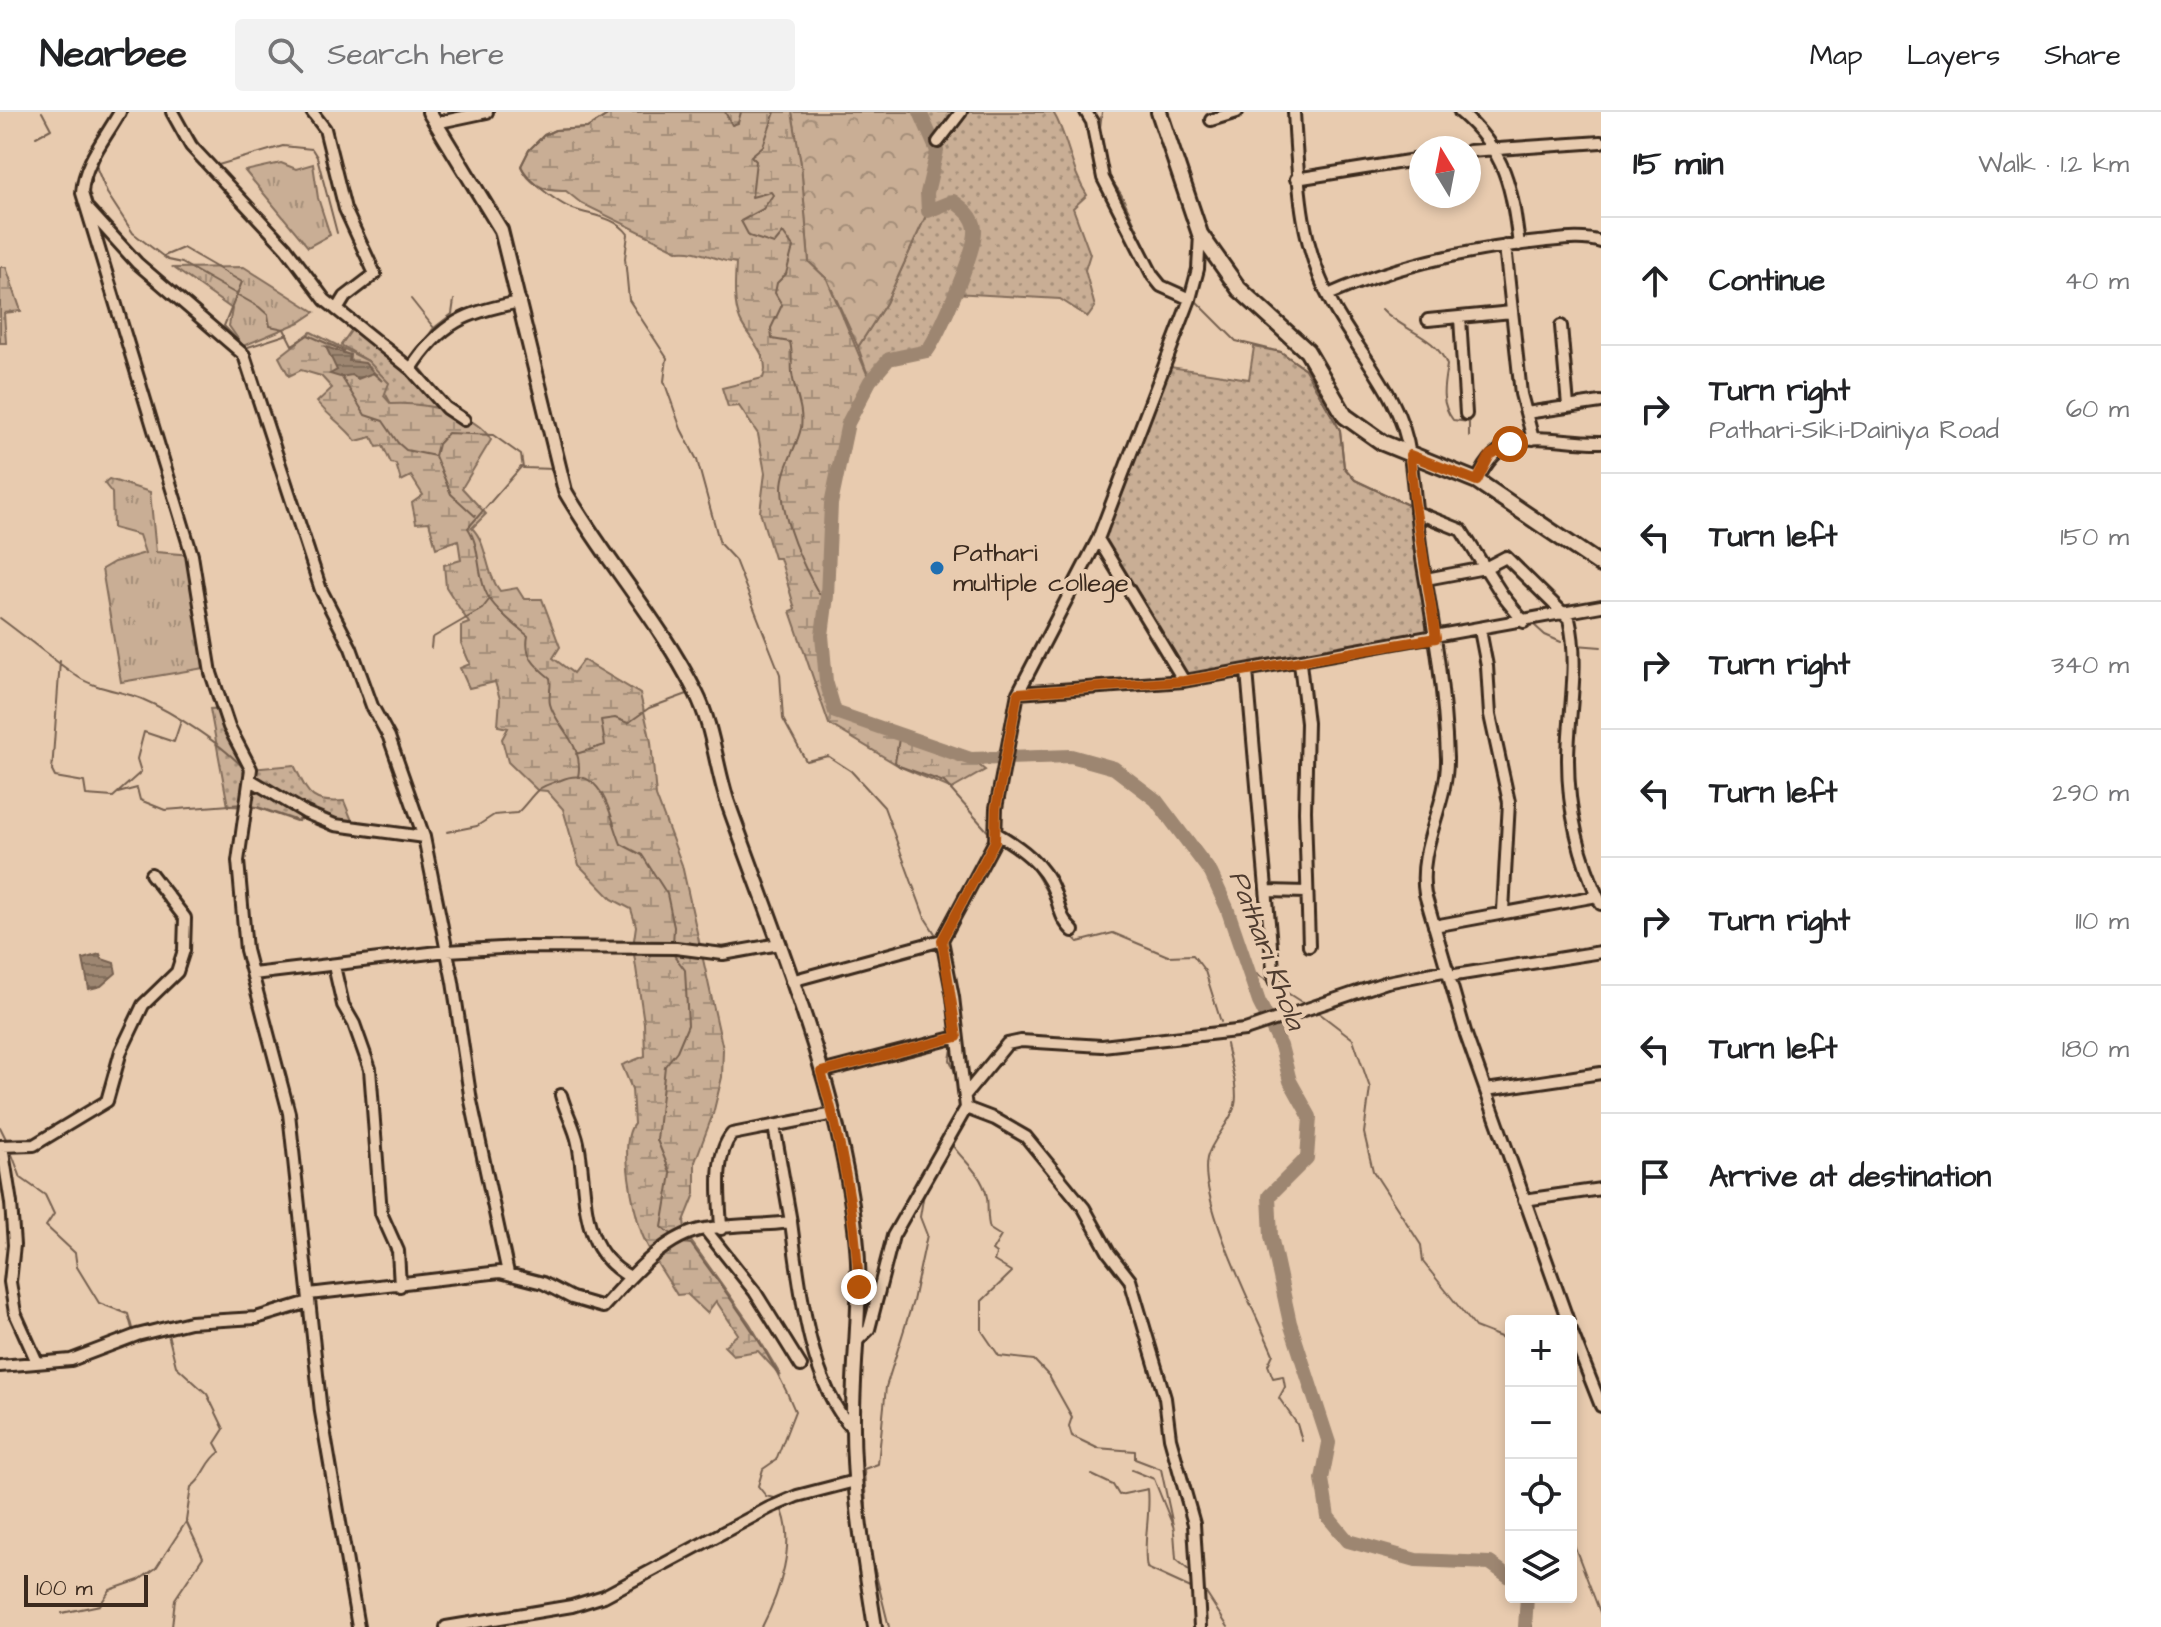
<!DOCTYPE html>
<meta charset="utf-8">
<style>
:root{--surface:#fff;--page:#f2f2f2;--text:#202124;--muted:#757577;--line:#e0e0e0}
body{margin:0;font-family:"Architects Daughter",sans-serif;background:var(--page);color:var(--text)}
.controls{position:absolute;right:24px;bottom:24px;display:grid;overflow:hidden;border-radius:8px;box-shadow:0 4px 12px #0003}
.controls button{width:72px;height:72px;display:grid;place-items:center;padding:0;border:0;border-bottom:2px solid var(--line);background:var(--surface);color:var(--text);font:40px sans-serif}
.compass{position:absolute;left:1409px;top:24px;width:72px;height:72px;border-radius:50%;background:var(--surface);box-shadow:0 4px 12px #0003;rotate:350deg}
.scale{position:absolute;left:24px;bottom:20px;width:124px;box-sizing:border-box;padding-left:8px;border:4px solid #3b2a1e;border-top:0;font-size:22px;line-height:28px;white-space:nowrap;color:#3b2a1e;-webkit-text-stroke:6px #e8cbaf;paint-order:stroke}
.stop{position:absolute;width:24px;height:24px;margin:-18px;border:6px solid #b45309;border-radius:50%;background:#fff}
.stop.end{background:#b45309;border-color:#fff;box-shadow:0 2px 8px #0008}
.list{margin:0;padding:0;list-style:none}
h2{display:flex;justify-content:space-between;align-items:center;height:104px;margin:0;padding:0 32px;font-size:34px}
h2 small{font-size:26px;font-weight:400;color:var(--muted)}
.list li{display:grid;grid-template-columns:52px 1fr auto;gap:24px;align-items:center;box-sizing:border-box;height:128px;padding:0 32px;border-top:2px solid var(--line)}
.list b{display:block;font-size:30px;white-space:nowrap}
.list p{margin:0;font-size:26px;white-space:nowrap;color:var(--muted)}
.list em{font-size:26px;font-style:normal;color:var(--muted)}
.icon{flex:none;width:44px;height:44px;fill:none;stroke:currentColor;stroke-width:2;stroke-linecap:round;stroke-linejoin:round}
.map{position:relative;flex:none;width:1601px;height:1515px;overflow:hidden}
header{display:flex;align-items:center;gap:48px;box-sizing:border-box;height:112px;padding:0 40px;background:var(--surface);border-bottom:2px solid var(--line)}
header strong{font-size:38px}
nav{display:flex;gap:44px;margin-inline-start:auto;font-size:28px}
.search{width:560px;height:72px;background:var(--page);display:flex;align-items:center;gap:20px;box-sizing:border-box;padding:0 28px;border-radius:8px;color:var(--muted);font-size:30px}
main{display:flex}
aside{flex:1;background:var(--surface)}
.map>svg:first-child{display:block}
</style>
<header>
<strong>Nearbee</strong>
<div class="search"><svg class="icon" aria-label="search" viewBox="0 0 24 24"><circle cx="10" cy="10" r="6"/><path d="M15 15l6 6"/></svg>Search here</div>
<nav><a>Map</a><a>Layers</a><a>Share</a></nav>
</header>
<main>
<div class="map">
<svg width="1601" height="1515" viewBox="0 0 1601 1515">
<defs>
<pattern id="grass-dots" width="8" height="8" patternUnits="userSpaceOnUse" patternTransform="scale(2)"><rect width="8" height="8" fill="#c9ae95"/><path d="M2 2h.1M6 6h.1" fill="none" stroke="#a48e79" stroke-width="1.8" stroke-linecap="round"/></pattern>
<pattern id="forest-crowns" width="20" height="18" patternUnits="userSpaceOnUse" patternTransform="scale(2)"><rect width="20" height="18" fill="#c9ae95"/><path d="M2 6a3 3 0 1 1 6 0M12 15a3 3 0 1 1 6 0" fill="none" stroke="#a48e79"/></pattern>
<pattern id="wetland-marsh" width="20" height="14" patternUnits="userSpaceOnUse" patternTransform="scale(2)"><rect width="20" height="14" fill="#c9ae95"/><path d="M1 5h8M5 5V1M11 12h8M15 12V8" fill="none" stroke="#a48e79"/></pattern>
<pattern id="park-tufts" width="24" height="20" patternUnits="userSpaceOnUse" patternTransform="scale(2)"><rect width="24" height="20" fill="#c9ae95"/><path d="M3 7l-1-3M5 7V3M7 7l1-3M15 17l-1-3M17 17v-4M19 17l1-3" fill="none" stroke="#a48e79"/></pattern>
<pattern id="water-rules" width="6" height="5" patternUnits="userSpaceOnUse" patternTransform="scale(2)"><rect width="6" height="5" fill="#9d8671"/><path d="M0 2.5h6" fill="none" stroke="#816e5c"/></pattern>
</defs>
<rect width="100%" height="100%" fill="#e8cbaf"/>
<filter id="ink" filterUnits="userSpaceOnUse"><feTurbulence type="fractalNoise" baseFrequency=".0125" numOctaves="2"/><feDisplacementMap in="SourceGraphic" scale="16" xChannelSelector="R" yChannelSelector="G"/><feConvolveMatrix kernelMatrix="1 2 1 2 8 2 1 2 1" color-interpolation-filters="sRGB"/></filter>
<g filter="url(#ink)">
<path fill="url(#grass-dots)" stroke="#826c5a" stroke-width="2" d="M 920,0 L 1053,0 C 1069,26 1070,57 1087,83 L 1073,96 L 1090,142 L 1085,158 L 1095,195 L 1088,205 L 1060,187 L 954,181 L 940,223 L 927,239 L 889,247 L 870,269 L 858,235 L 886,191 L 928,99 L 927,81 L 937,39 Z
M 355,213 L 446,296 L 391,292 L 368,249 L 341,233 Z
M 1254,235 L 1281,240 L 1305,257 L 1340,318 L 1344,355 L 1355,368 L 1412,395 L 1436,526 L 1184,569 L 1098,427 L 1164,254 L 1249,267 Z
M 223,596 L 251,657 L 294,653 C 308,681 309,692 344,689 L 355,716 L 302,700 L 298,709 L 258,695 L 228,694 L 210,597 Z"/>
<path fill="url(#forest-crowns)" stroke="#826c5a" stroke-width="2" d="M 792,0 L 920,0 L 937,39 L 927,81 L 928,99 L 886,191 L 858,235 L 827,167 L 809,150 L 801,52 Z"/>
<path fill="url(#wetland-marsh)" stroke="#826c5a" stroke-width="2" d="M 612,0 L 792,0 L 801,52 L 809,150 L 827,167 L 870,269 C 832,343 831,397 828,478 C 827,493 823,507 822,521 C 821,548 827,575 836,600 L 971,647 L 985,658 L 952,677 L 901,655 L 829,612 L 790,499 L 795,497 L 780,446 L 774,446 L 760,400 L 765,361 L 758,322 L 739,294 L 728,295 L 722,276 L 763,266 C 772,244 748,227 740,208 C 733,190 735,170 736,151 C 714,148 698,137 679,139 L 581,91 L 566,79 C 546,80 530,74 521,54 L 529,38 L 544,23 L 555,18 L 587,16 Z
M 0,155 L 6,155 L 21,199 L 4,201 L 6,231 L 0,231 Z
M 311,220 L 368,249 L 389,271 L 384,284 L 391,292 C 422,290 475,300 491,328 L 462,376 L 486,402 L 472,416 C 488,432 485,460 500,479 L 517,476 L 524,487 L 542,487 L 560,535 L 553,546 L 573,561 L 583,548 L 640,582 L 651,630 L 656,684 L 682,753 L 723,937 L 722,965 L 713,1002 L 695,1050 L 695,1082 L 684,1109 L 686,1122 L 750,1212 L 781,1264 L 758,1239 L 733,1243 L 724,1234 L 738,1222 L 716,1189 L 707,1201 L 687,1182 L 677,1183 C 665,1163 651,1144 642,1122 C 634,1099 618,1030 634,1012 L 632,977 L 622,953 L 645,944 L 644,911 L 633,835 L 636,814 L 631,797 L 612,787 L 579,753 L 563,697 L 547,679 L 537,678 L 508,650 L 502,627 L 508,616 L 498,614 L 500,587 L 495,570 L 469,576 L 460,556 L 470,552 L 461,531 L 461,514 L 469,511 L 446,475 L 444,453 L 461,448 L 458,428 L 436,436 L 429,410 L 416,411 L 412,391 L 423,383 L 411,364 L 401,369 L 396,352 L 391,351 L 383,334 L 377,335 L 372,325 L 356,329 C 344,313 329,305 317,290 L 332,276 L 321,264 L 301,258 L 289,264 L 279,245 Z"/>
<path fill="url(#park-tufts)" stroke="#826c5a" stroke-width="2" d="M 281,51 L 296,57 L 313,52 L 318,86 L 330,123 L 308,135 L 245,59 Z
M 244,155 L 315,200 L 300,210 L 243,234 L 229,214 L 232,197 L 174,156 Z
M 109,367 L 150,380 L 156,440 L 192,443 L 210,555 L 121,570 L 102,457 L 114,450 L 145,441 L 139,423 L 113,416 L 112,381 L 104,371 Z"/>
<path fill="url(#water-rules)" stroke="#766150" stroke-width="2" d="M 326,235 L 350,243 L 349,249 L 365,251 L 382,269 L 373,261 L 358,267 L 352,263 L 340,265 L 330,262 L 337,258 Z
M 100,842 L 102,847 L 114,851 L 116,861 L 101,874 L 89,877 L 83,847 Z"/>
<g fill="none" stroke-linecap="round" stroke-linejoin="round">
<path stroke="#766150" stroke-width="2" d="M 178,0 L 208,46
M 612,0 L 587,16 L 555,18 L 544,23 L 529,38 L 521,54 C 527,68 561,94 576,98 C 594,104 615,105 628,122 L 625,146 L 629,188 L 667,246 L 664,269 L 681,317 L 697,348 L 720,432 L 735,448 L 780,562 L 783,607 L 806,649 L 828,644 L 851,659 L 884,695 L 925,806 L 936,823
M 725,0 L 732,13 L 738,11 L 741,0
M 775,0 L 763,34 L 751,44 L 756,49 L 752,85 L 771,80 L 773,83 L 763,97 L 741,109 L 749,124 L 774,132 L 783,121 L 793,135 L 786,162 L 777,171 L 775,181 L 782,193 L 771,216 L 772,227 L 790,230 C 793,242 791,250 792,261 C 794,280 804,295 801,316 C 797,335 782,356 782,376 C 783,411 802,452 819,482 L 827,484
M 1300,0 L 1302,50
M 1099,23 L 1102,0
M 36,25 L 51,17 L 42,0
M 109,30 L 99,46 L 97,57 L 107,81 L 133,121 L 168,148 L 182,151 L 259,195 L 268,203 L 270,214 L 284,217 L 292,233 L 308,223 L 344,239
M 215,54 L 283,34 L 312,37 L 317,45 L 337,121
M 1106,60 L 1121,82 L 1159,164
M 1201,100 L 1203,110
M 492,114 L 502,146
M 1205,116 L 1219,137
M 164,144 L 183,136 L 242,170 L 224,214 L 245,236 L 288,222
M 411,187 L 434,216 L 452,202 L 454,188
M 1194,187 L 1236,229 L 1281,240 L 1305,257 L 1340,318 L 1344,355 L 1355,368 L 1410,394
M 1382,197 C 1402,219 1436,223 1447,253 C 1444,273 1439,289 1453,308 L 1469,310 L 1469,325
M 1282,207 L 1299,219 L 1314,237
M 415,244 L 433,217
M 418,253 L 447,289
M 341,264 L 365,303 L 383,309 L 398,331 L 406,338 L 435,344 L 451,382 L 475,404
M 435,344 L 438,332 L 448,321 L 493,323 L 521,343 L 523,356 L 555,357
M 521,355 L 468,416 C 480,434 477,458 485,478 C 491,495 514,512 528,524 C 524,544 535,554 550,566 C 552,575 548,584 550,592 C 555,614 585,632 578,665
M 1430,400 L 1464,413 L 1488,451
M 1493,459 L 1525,502
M 193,479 L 205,552
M 0,506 C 26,525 52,547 78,565 C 96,577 122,579 142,587 C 173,600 224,633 246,659
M 1534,513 L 1545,523 L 1561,530
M 1576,533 L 1601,535
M 431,536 L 432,526 L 482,497 L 489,488
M 60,549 L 52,659 L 55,665 L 84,670 L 86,683 L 113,685 L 141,660 L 137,647 L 144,620 L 174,630 L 181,609
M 900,621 L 895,650 L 899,654 L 944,670 L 990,722
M 576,642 L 605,633 L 601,608 L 615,606 L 628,611 L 649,596 L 690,581
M 118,681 L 137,676 L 140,688 L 165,698 L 243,692
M 250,693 L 296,709
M 301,703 L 298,709 L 304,705
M 310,708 L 331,717 L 392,726
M 447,720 L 477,714 L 494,703 L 517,701 C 525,694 531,684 538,678 C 544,673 555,670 561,668 C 603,650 610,706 621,732 L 642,743 L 667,782 L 674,815 L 673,832
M 1029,750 L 1052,789
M 1056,803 L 1065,817
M 1070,822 L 1078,830 L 1113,821 L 1168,844 L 1193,843 L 1205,859 L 1221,910
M 673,842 L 685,858 L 688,913 L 677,939 L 665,954 L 657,1028 L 671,1062 L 662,1115 L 673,1123
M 940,842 L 944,863
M 1247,856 L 1269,870
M 1275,873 L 1303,891
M 1319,901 L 1353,927 L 1370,976 L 1364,1021 L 1373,1059 L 1421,1133 L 1423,1150 L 1475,1215 L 1511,1229
M 953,931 L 950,948 L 958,968
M 1226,932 C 1229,949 1239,976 1235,993 C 1231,1011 1211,1028 1207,1046 C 1198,1089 1255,1200 1273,1242 L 1268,1253 L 1273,1266 L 1283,1264 L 1285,1275 L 1279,1286 L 1297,1312 L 1302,1329
M 0,1015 L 8,1031
M 951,1031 C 960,1046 976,1056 983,1073 C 991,1088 985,1102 990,1117 L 1001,1124 L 992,1139 L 996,1142 L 994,1149 L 1012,1160 L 982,1189 L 982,1219 L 999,1244 L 1034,1248 L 1049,1264 L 1072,1305 L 1069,1314 L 1072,1324 L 1097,1336 L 1135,1339 L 1135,1347 L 1161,1357 L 1174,1418
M 10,1037 L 21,1066 L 45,1083 L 54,1102 L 46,1114 L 75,1141 L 77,1155 L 99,1191 L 128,1202 L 133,1220
M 682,1131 L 691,1132 C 730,1186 770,1237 795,1299 L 776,1348 L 763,1357 L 758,1374 L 766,1384 L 777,1387
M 137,1229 L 168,1222 L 176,1254 L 207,1282 L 224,1317 L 215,1331 L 220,1340 C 205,1350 206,1365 191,1375 L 186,1409 L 203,1445 L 175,1487 L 172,1515
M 1132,1358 L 1154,1367 L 1173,1414
M 1092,1363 L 1113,1373 L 1119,1383 L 1148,1377 C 1151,1403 1142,1432 1147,1456 L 1193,1477
M 1174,1420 L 1176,1447 L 1192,1461
M 1571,1425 L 1601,1503
M 1204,1478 L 1228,1515
M 1528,1485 L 1532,1515
M 62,1501 L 100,1493 L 110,1478 L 139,1468 L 156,1456 L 186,1410
M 762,1515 C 779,1482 798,1429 780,1394
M 889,1515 L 868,1431 L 864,1357 L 878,1352 L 886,1275 L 913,1189 L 927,1123 L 920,1105 L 924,1081"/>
<path stroke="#9d8671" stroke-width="14" d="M 920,0 L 937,39 L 927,81 L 928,99 L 953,89 C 963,96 974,104 975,117 C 977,136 939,223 927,239 L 889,247 L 870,269 L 848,311 L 831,392 L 827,484 L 822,523 L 826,569 L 835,600 L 971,647 L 1071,644 L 1114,656 L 1156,688 L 1211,761 L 1227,796 L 1259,890 L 1281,934 L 1290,969 L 1310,1005 L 1307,1046 L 1269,1084 L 1271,1124 L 1290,1211 L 1329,1331 L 1322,1367 L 1328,1405 L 1348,1429 L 1416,1448 L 1490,1451 L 1511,1466
M 1525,1515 L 1527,1485"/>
<g stroke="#3b2a1e" stroke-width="16">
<path id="minor" d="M 120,0 C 105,27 84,50 82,81 L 192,443 L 211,561 L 229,615 L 251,657 L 238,749 L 246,838 L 289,1001 L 321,1300 L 358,1515
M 172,0 L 191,34 L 286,136 L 325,188 L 411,257 L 446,296 L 464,308
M 312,0 L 325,17 L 345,97 L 375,162 L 345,185 L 337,198
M 1086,0 L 1092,10 L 1103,66 L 1153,164 L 1161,174 L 1190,187
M 1294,0 C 1298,69 1299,131 1333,194 C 1361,245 1402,285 1410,344 C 1415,380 1417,417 1423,453 C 1434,517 1445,581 1447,646 C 1448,693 1417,735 1425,782 L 1466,923 L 1568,1209
M 1460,0 C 1506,39 1512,76 1519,133
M 1211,8 L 1237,0
M 435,11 L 487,0
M 938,30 L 961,0
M 1469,39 L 1601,30
M 1296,67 L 1421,47
M 88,97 L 137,151 L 244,243 L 321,478 L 351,536 L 372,594 L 389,625 L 424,725
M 1505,134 L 1521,282 L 1533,327
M 1328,183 C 1396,153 1465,138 1539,130 C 1560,128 1581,124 1601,130
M 1460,206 L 1466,302
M 1428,208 L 1512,200
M 1561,214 L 1568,294
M 411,257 C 441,210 467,200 520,190
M 1526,301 L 1601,290
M 1477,369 C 1506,307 1548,331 1601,330
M 1416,400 L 1461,418 L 1503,484 L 1524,510
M 1098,427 L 1184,569
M 1426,467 L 1485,456 L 1506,445 L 1569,507 C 1580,552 1568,602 1568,648 C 1568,698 1580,748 1601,792
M 1480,518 L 1487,554 L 1490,603 L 1509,690 L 1503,799
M 1300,551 L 1307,611 L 1305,699 L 1309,834
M 1247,559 L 1274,868
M 1018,581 L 1184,569 L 1601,494
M 251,668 L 306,701 L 335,713 L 424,725 L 453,870 L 471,989 L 508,1161
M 996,721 C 1020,735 1044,752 1054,779 C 1060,795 1060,807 1073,819
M 1267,779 L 1307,780
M 1434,814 L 1597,784
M 334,854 L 343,893 L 354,912 L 370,957 L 381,1101 L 398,1139 L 400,1174
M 253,862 L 447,839 L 521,835 L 676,836 L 723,842 L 779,832
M 1449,864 L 1601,840
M 791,869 L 942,828
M 821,960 L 957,925
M 1486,978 L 1601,961
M 966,982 L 1007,932 L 1021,929 L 1102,934 L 1245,918 L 1387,870 L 1448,858
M 561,983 C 565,999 575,1015 578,1031 C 588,1082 577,1136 630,1165
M 966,996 L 995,1007 L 1026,1025 L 1084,1096 L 1109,1141 L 1130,1168 L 1165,1286 L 1170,1326 L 1194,1412 L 1200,1515
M 774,1014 L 791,1110
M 0,1034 L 34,1033 L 107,989 L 121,939 L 143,893 L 177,860 L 184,838 L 185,806 L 151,762
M 2,1034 L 11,1091 L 14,1133 L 10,1170 L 15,1201 L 37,1250
M 1524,1088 L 1601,1077
M 705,1117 L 755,1180 L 801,1254
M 721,1117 C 720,1088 713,1045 732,1022 L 834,1002
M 309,1182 L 500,1160 L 543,1171 L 572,1186 L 603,1195 C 629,1167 664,1123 705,1117 C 733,1112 762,1114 791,1110 C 799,1170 809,1273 853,1317
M 1571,1218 L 1601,1294
M 858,1228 L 869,1217 L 893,1124 L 966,996 L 953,885 L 942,828 L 995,729 L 996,696 L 1018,581 L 1098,427 L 1190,187 L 1198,157 L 1200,122
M 0,1254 L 71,1248 L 137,1223 L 190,1210 L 256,1206 L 309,1190
M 446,1515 L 572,1494 L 604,1484 L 769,1396 L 797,1384 L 855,1369"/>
</g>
<g stroke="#3b2a1e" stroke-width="18">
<path id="tertiary" d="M 429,0 L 501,118 L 565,379 C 605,448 660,509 696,581 C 713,614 716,656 728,691 C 778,832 840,974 856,1124 C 863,1185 853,1244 853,1305 C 852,1375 864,1446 875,1515"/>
</g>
<g stroke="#3b2a1e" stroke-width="20">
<path id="secondary" d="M 1159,0 L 1200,122 L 1239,177 L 1307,239 L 1345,304 L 1383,331 L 1477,369 L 1601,453"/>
</g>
<use href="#minor" stroke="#e8cbaf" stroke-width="10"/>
<use href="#tertiary" stroke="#e8cbaf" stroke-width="12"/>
<use href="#secondary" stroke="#e8cbaf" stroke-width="14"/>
</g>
</g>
<g fill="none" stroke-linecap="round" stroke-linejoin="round" filter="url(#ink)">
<path stroke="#b45309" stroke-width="10" d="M 859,1175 C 855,1101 842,1031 821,960 L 957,925 L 942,828 L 995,729 L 996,696 L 1018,581 L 1184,569 L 1436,526 L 1414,387 L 1410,343 L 1477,369 L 1490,343 L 1510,332"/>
</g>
<circle fill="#1f6fb2" stroke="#e8cbaf" stroke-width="3" cx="937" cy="456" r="8"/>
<g text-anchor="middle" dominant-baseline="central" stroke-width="8" stroke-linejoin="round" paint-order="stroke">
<g font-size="26" fill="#3b2a1e" stroke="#e8cbaf" text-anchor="start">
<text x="953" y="441">Pathari<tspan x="953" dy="30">multiple college</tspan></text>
</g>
<g font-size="28" font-style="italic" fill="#4f3c2f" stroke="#e8cbaf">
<text transform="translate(1267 838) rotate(69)">Pathari Khola</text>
</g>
</g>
</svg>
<div class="controls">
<button>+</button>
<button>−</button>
<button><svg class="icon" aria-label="locate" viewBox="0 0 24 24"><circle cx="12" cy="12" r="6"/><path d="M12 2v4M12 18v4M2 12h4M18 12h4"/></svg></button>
<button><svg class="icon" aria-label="layers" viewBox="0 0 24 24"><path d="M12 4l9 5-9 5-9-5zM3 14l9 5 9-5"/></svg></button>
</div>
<svg class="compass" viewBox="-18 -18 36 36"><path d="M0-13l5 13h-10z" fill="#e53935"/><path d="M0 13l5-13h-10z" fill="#757577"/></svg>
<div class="scale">100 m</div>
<div class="stop" style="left:1510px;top:332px"></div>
<div class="stop end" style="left:859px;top:1175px"></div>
</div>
<aside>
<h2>15 min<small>Walk · 1.2 km</small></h2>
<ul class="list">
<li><svg class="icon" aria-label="ahead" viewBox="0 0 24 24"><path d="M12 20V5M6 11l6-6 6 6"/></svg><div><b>Continue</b></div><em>40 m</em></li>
<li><svg class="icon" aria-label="right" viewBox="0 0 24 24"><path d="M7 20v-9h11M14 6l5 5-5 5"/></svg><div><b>Turn right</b><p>Pathari-Siki-Dainiya Road</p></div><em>60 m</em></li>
<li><svg class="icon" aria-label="left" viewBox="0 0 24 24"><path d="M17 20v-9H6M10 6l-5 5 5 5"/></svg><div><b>Turn left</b></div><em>150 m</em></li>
<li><svg class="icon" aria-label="right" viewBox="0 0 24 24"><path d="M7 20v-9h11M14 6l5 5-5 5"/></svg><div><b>Turn right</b></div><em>340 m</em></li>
<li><svg class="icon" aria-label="left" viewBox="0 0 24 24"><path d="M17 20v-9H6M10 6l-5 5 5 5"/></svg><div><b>Turn left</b></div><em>290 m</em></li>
<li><svg class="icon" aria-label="right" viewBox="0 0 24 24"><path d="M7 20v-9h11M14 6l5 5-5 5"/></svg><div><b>Turn right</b></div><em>110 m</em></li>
<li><svg class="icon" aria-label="left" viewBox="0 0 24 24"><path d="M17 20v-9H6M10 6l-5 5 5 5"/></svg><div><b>Turn left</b></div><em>180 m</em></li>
<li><svg class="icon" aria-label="arrive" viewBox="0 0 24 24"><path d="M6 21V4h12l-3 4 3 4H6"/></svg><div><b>Arrive at destination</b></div></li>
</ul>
</aside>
</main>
